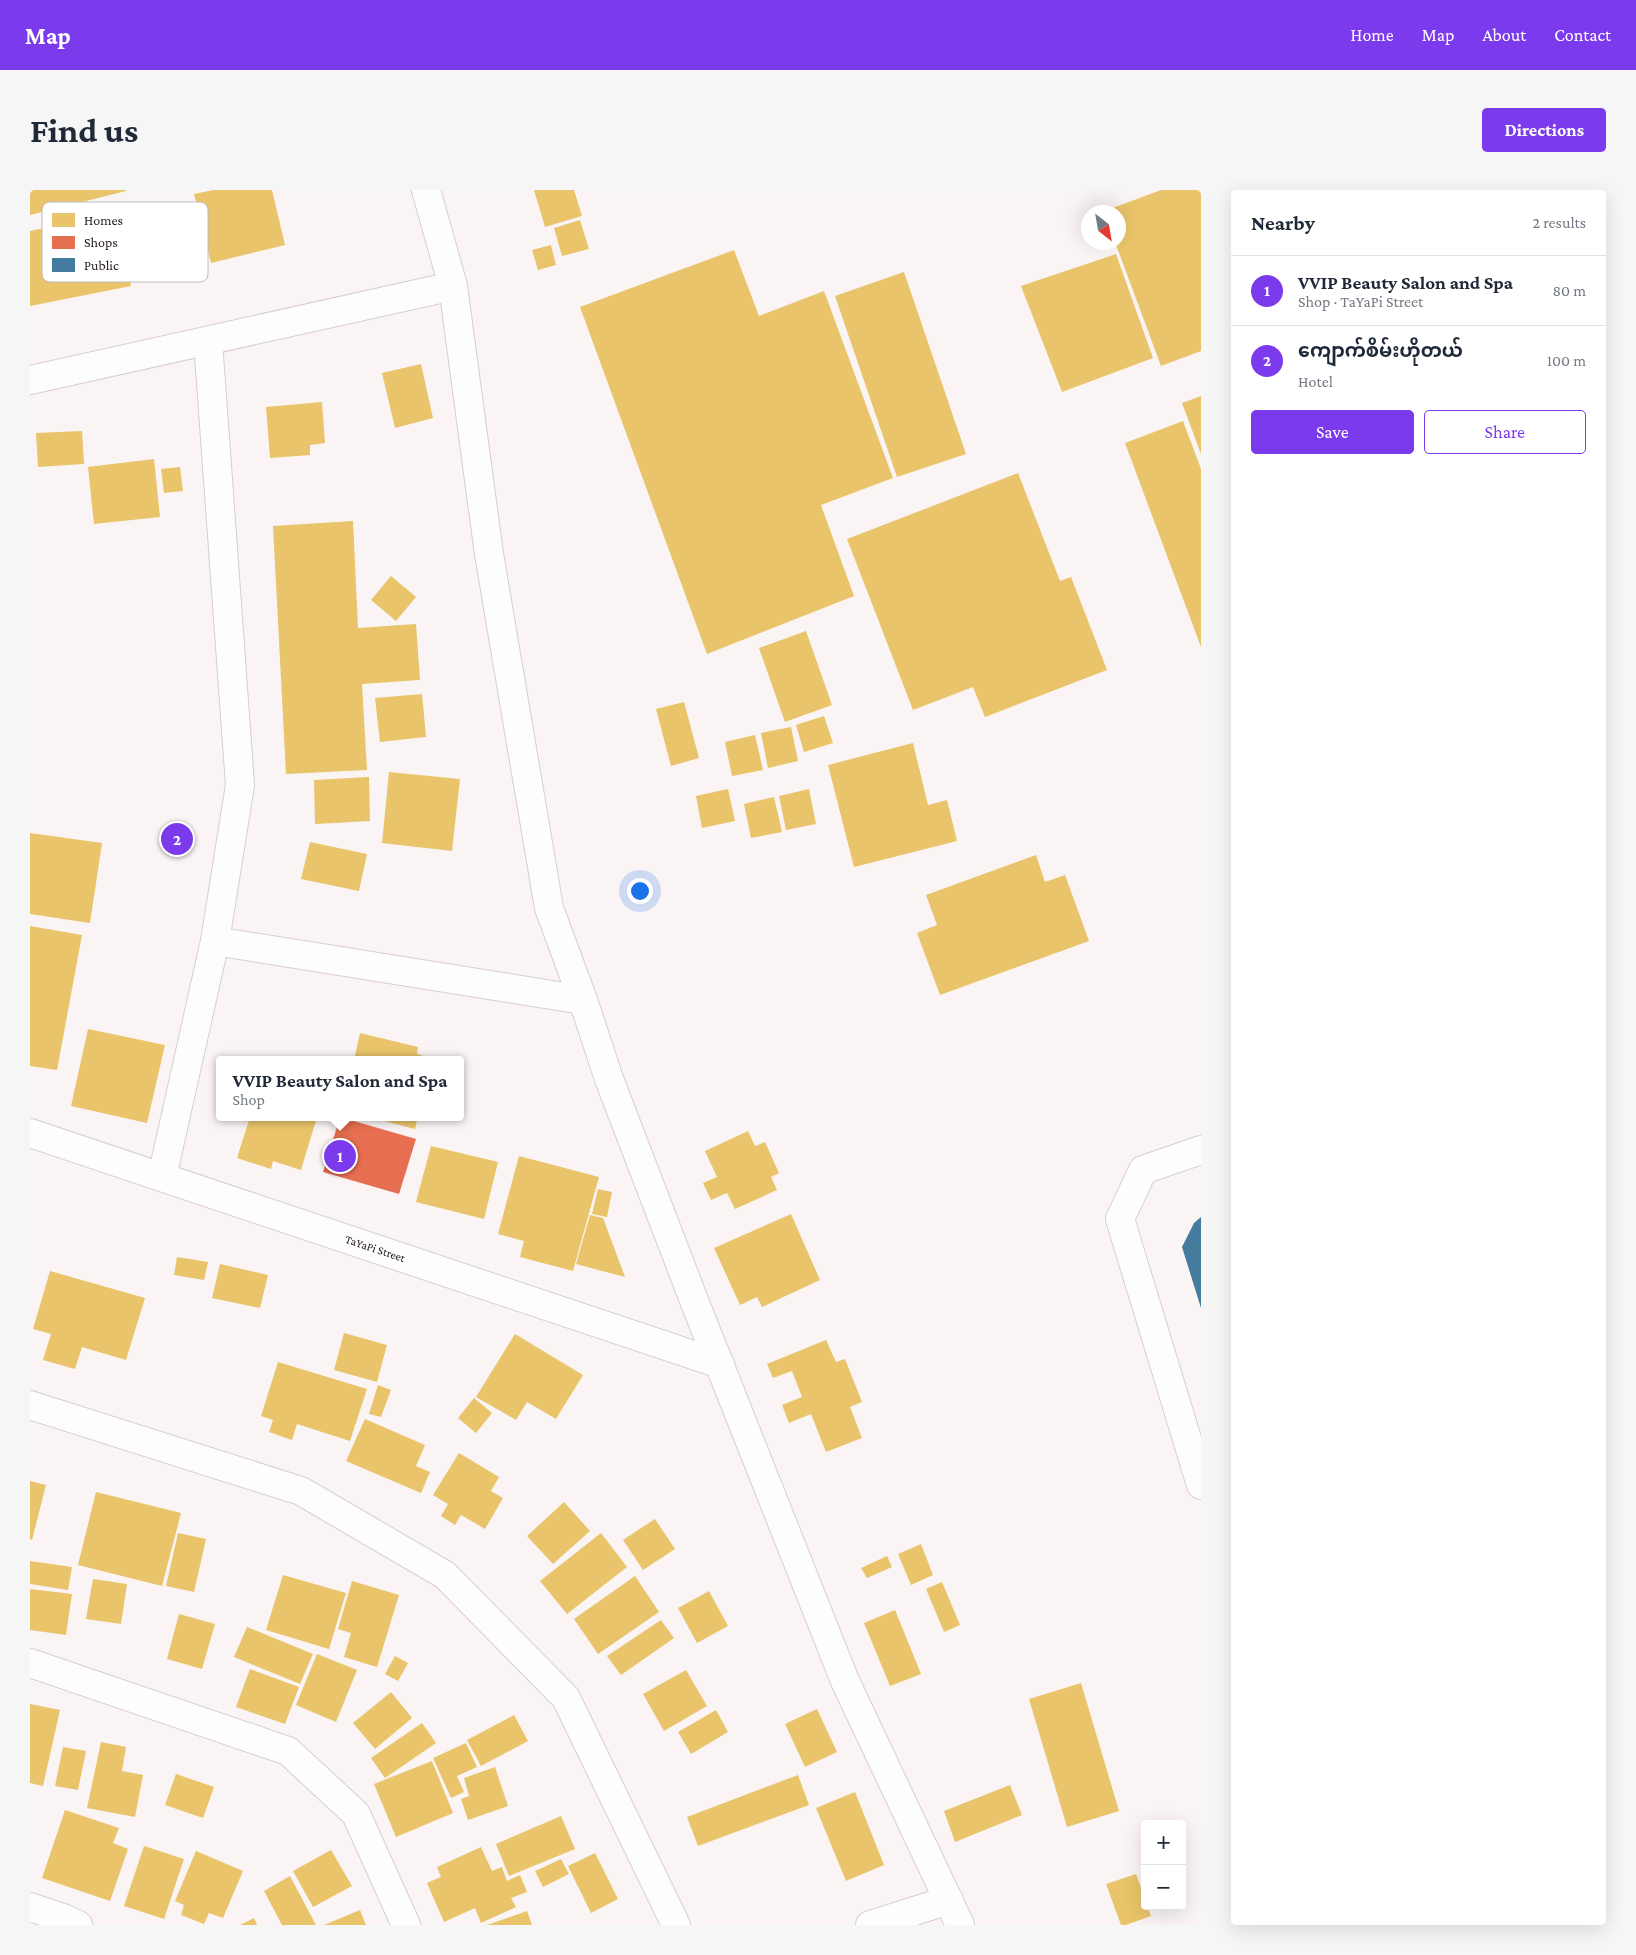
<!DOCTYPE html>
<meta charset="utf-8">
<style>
:root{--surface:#fff;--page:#f6f6f7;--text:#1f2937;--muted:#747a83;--line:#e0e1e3;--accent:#7c3aed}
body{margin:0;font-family:"Crimson Pro","Noto Sans Myanmar",serif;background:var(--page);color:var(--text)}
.controls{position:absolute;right:15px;bottom:15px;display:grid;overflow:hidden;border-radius:5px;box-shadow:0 5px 20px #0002}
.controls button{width:45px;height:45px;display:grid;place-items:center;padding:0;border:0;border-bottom:1px solid var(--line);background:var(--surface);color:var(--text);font:25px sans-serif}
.compass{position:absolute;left:1051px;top:15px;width:45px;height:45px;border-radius:50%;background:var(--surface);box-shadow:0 5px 20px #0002;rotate:149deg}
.you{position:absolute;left:609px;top:700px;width:18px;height:18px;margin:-12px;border:4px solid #fff;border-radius:50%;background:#1a73e8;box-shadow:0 0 0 8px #1a73e833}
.badge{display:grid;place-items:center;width:32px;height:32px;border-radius:50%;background:var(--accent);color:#fff;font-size:16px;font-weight:700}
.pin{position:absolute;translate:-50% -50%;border:2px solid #fff;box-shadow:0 1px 5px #0006}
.popup{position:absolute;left:186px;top:866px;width:248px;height:65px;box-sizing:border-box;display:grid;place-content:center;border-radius:5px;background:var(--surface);filter:drop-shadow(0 1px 4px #0005);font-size:16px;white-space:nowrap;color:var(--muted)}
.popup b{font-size:19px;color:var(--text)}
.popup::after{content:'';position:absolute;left:50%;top:100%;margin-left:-10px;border:10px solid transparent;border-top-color:var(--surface)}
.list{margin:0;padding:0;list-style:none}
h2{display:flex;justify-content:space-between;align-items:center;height:65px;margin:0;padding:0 20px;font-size:21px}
h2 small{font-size:16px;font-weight:400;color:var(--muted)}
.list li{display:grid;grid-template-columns:32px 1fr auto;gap:15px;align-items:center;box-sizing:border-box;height:70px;padding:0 20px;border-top:1px solid var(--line)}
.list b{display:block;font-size:19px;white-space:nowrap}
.list p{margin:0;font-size:16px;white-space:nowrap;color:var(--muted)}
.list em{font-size:16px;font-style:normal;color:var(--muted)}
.actions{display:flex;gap:10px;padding:15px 20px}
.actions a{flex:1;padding:11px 0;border:1px solid var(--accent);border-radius:5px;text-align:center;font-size:18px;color:var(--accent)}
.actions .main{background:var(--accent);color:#fff}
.map{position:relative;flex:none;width:1171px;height:1735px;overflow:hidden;border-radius:5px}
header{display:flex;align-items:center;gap:30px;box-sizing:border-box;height:70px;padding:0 25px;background:var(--accent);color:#fff}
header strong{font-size:24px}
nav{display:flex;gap:28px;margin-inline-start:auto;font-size:18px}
.intro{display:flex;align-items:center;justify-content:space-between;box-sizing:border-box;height:120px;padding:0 30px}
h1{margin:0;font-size:35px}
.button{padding:12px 22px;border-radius:5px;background:var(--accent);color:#fff;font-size:18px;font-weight:700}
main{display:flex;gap:30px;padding:0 30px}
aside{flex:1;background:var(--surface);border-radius:5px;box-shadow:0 5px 20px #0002}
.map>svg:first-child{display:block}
</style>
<header>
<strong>Map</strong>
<nav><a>Home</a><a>Map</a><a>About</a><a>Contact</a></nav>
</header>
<div class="intro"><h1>Find us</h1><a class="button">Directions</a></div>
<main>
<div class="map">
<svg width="1171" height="1735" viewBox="0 0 1171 1735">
<rect width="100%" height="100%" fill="#faf4f4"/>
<path fill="#e9c46a" d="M 0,0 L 96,0 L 96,1 L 0,25 Z
M 183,0 L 242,0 L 255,55 L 181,73 L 164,4 Z
M 504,0 L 544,0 L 552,26 L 515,37 Z
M 1131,0 L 1171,0 L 1171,161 L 1131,176 L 1085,52 L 1088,52 L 1088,22 L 1072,22 Z
M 87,23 L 101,96 L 0,116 L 0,41 Z
M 550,30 L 559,59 L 532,66 L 524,38 Z
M 521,55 L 526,75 L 508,80 L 502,60 Z
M 704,60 L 729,126 L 794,101 L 863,288 L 791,315 L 824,406 L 677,464 L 550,117 Z
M 1086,64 L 1123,168 L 1032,202 L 991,96 Z
M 874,82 L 936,264 L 867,287 L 805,106 Z
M 391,174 L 403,228 L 365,238 L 352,183 Z
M 1171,206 L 1171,264 L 1152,213 Z
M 292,212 L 295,253 L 280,255 L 280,265 L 240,268 L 236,217 Z
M 1153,231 L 1171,279 L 1171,457 L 1095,253 Z
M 52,241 L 54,274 L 8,277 L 6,243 Z
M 124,269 L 130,327 L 64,334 L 58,277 Z
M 150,277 L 153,301 L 134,303 L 131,279 Z
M 988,283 L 1030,391 L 1041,387 L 1077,480 L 955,527 L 943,497 L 883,520 L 817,349 Z
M 323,331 L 328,438 L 386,434 L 390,490 L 332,494 L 337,580 L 256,584 L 243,336 Z
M 361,386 L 386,407 L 366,431 L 341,410 Z
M 776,441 L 802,515 L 755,532 L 729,458 Z
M 392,504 L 396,547 L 350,552 L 345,508 Z
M 654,512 L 669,568 L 641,576 L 626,519 Z
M 794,526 L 803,553 L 774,562 L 766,535 Z
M 761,537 L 768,571 L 738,578 L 731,543 Z
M 725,545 L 733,580 L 702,586 L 695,552 Z
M 883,553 L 898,615 L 917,610 L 927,651 L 824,677 L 798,575 Z
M 359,582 L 430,589 L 422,661 L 352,653 Z
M 339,587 L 340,631 L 285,634 L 284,590 Z
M 698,599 L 705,631 L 672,638 L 666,606 Z
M 779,599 L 786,634 L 756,640 L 749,606 Z
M 744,607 L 752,642 L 721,648 L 714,614 Z
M 0,643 L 72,653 L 60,733 L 0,724 Z
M 280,652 L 337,664 L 329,701 L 271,689 Z
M 1006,665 L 1015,692 L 1035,685 L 1059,751 L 910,805 L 887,743 L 907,735 L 896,705 Z
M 0,736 L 52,745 L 27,880 L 0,876 Z
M 58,839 L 135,855 L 117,933 L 41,916 Z
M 330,843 L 388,857 L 387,864 L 407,870 L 324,870 Z
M 220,927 L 287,927 L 271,980 L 243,971 L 241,979 L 207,968 Z
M 339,927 L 393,927 L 392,931 L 387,930 L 385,939 Z
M 718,941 L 725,956 L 735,952 L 749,983 L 741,987 L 747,1000 L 705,1019 L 697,1003 L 681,1010 L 673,993 L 687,987 L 675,961 Z
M 401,956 L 468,972 L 454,1029 L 386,1012 Z
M 489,966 L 569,987 L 543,1081 L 490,1067 L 494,1051 L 468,1044 Z
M 568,999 L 582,1002 L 577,1027 L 562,1024 Z
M 761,1024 L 790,1090 L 732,1117 L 727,1107 L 710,1115 L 684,1058 Z
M 560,1025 L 573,1028 L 595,1087 L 546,1074 Z
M 147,1067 L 178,1072 L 174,1090 L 144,1085 Z
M 190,1074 L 238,1085 L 230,1118 L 182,1108 Z
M 20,1081 L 115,1108 L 96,1170 L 52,1157 L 45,1179 L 13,1170 L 21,1144 L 3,1139 Z
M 314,1143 L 357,1155 L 347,1192 L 304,1180 Z
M 485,1144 L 553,1185 L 526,1229 L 497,1212 L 486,1230 L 446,1207 Z
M 796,1150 L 806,1172 L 815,1169 L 832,1212 L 820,1217 L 832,1248 L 796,1262 L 781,1224 L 759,1233 L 752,1215 L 772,1207 L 762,1181 L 743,1188 L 737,1174 Z
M 248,1172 L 337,1199 L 320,1251 L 267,1234 L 262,1250 L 239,1242 L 243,1230 L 231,1226 Z
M 348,1195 L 361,1200 L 351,1227 L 339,1224 Z
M 444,1208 L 462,1223 L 446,1243 L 428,1228 Z
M 335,1229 L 395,1255 L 386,1276 L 400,1282 L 391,1303 L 316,1271 Z
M 429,1263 L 469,1287 L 461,1301 L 473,1308 L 455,1339 L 431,1325 L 425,1335 L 411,1326 L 418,1314 L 403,1305 Z
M 0,1291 L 16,1295 L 2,1350 L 0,1349 Z
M 66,1302 L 151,1323 L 132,1396 L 48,1375 Z
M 534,1312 L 560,1341 L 523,1374 L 497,1346 Z
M 625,1329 L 645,1359 L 613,1380 L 593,1350 Z
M 148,1343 L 176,1349 L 164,1402 L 136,1396 Z
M 571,1343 L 597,1377 L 537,1424 L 510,1391 Z
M 891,1354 L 903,1385 L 881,1395 L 868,1364 Z
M 857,1366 L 862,1377 L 837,1388 L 831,1378 Z
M 0,1371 L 42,1377 L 38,1400 L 0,1394 Z
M 253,1385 L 316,1403 L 299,1459 L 236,1440 Z
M 605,1386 L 629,1422 L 568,1464 L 544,1429 Z
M 63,1389 L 97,1394 L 91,1434 L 56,1429 Z
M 322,1391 L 369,1405 L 347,1477 L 314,1467 L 321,1443 L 308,1439 Z
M 912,1392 L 930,1435 L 914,1442 L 896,1399 Z
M 0,1399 L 42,1404 L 36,1445 L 0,1440 Z
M 679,1401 L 698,1436 L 667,1453 L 648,1418 Z
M 865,1420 L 891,1484 L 860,1496 L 834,1433 Z
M 149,1424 L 185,1434 L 172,1479 L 137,1469 Z
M 631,1430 L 644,1448 L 591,1485 L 577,1466 Z
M 217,1437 L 283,1464 L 270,1494 L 204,1467 Z
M 287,1464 L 327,1480 L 306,1532 L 266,1515 Z
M 365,1466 L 378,1473 L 368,1491 L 355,1484 Z
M 220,1479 L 269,1497 L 255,1534 L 206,1517 Z
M 656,1480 L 677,1516 L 634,1541 L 613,1504 Z
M 1051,1493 L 1089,1621 L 1037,1637 L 999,1509 Z
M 361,1502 L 382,1528 L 345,1559 L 323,1533 Z
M 0,1514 L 30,1520 L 13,1596 L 0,1593 Z
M 787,1519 L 807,1562 L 775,1577 L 755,1534 Z
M 686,1520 L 698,1542 L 661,1564 L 648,1542 Z
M 484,1525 L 498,1551 L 451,1576 L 437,1550 Z
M 392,1533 L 406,1553 L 355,1588 L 341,1568 Z
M 71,1552 L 96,1557 L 92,1581 L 113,1585 L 105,1627 L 57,1618 Z
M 436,1553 L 447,1577 L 427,1586 L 434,1602 L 421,1608 L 403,1568 Z
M 33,1557 L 56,1561 L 48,1600 L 25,1596 Z
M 402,1571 L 423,1623 L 366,1647 L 344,1594 Z
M 465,1577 L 478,1616 L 438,1630 L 431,1609 L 439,1606 L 434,1588 Z
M 146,1584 L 184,1597 L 173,1628 L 135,1615 Z
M 768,1585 L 779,1615 L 668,1656 L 657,1627 Z
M 980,1595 L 992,1625 L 925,1652 L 914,1621 Z
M 825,1602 L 854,1675 L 816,1691 L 786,1618 Z
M 35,1620 L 89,1638 L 83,1653 L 98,1659 L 80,1711 L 12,1688 Z
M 531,1626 L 545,1659 L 479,1686 L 466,1654 Z
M 114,1656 L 154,1669 L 134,1729 L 94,1716 Z
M 451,1657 L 462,1681 L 472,1677 L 477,1691 L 490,1685 L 497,1702 L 481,1708 L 486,1717 L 451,1733 L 445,1718 L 414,1732 L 397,1693 L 411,1687 L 407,1677 Z
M 301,1660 L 322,1696 L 283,1717 L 263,1681 Z
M 166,1661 L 213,1681 L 193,1728 L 179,1723 L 174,1734 L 151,1725 L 154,1715 L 145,1711 Z
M 565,1663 L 588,1709 L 561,1723 L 538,1676 Z
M 531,1669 L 539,1684 L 513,1697 L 505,1681 Z
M 1106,1684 L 1115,1709 L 1115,1716 L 1117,1716 L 1121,1726 L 1096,1735 L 1091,1735 L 1076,1694 Z
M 260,1686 L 286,1735 L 252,1735 L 234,1701 Z
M 330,1720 L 336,1735 L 294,1735 Z
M 497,1721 L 502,1735 L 457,1735 Z
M 224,1728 L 227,1735 L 210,1735 Z"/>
<path fill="#e76f51" d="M 310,927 L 386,949 L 369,1004 L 293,982 Z"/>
<path fill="#457b9d" d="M 1171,1027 L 1171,1118 L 1152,1057 L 1164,1033 Z"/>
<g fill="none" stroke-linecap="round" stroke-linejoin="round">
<g stroke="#d7cece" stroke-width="30">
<g id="street">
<path d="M 396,0 L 423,96 L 459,364 L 519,718 L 553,810 L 579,889 L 665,1113 L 815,1491 L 930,1735"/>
<path d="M 0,190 L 423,96"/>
<path d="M 185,751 L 553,810"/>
<path id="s1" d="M 0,943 L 690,1174"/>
<path d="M 1171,960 L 1113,980 L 1090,1029 L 1171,1295"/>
<path d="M 132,987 L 185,751 L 210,595 L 178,151"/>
<path d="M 0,1215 L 271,1301 L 415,1385 L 536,1508 L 646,1735"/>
<path d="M 0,1473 L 258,1561 L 326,1624 L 376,1735"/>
<path d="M 0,1717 L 33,1728 L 48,1735"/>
<path d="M 840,1735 L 919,1710"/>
</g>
</g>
<use href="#street" stroke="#fefdfd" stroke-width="28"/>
</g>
<g text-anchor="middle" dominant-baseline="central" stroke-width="5" stroke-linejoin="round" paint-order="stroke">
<g font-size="12" fill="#251a1a" stroke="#fff">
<text stroke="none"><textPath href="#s1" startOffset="364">TaYaPi Street</textPath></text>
</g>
</g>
<rect x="12" y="12" width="166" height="80" rx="8" fill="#fff" stroke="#bebaba" stroke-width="1"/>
<rect x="22" y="23" width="23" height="14" fill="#e9c46a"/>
<rect x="22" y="46" width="23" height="13" fill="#e76f51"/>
<rect x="22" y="68" width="23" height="14" fill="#457b9d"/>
<g font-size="14" fill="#251a1a">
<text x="54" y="35">Homes</text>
<text x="54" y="57">Shops</text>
<text x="54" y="80">Public</text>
</g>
</svg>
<div class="controls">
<button>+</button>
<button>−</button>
</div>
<svg class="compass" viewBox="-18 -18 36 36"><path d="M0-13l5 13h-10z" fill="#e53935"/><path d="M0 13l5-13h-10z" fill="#747a83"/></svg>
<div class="you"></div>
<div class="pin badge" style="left:310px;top:966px">1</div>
<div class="popup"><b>VVIP Beauty Salon and Spa</b>Shop</div>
<div class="pin badge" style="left:147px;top:649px">2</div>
</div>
<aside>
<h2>Nearby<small>2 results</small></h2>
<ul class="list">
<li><span class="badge">1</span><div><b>VVIP Beauty Salon and Spa</b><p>Shop · TaYaPi Street</p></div><em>80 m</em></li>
<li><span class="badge">2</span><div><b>ကျောက်စိမ်းဟိုတယ်</b><p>Hotel</p></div><em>100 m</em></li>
</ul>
<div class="actions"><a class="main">Save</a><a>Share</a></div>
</aside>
</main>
